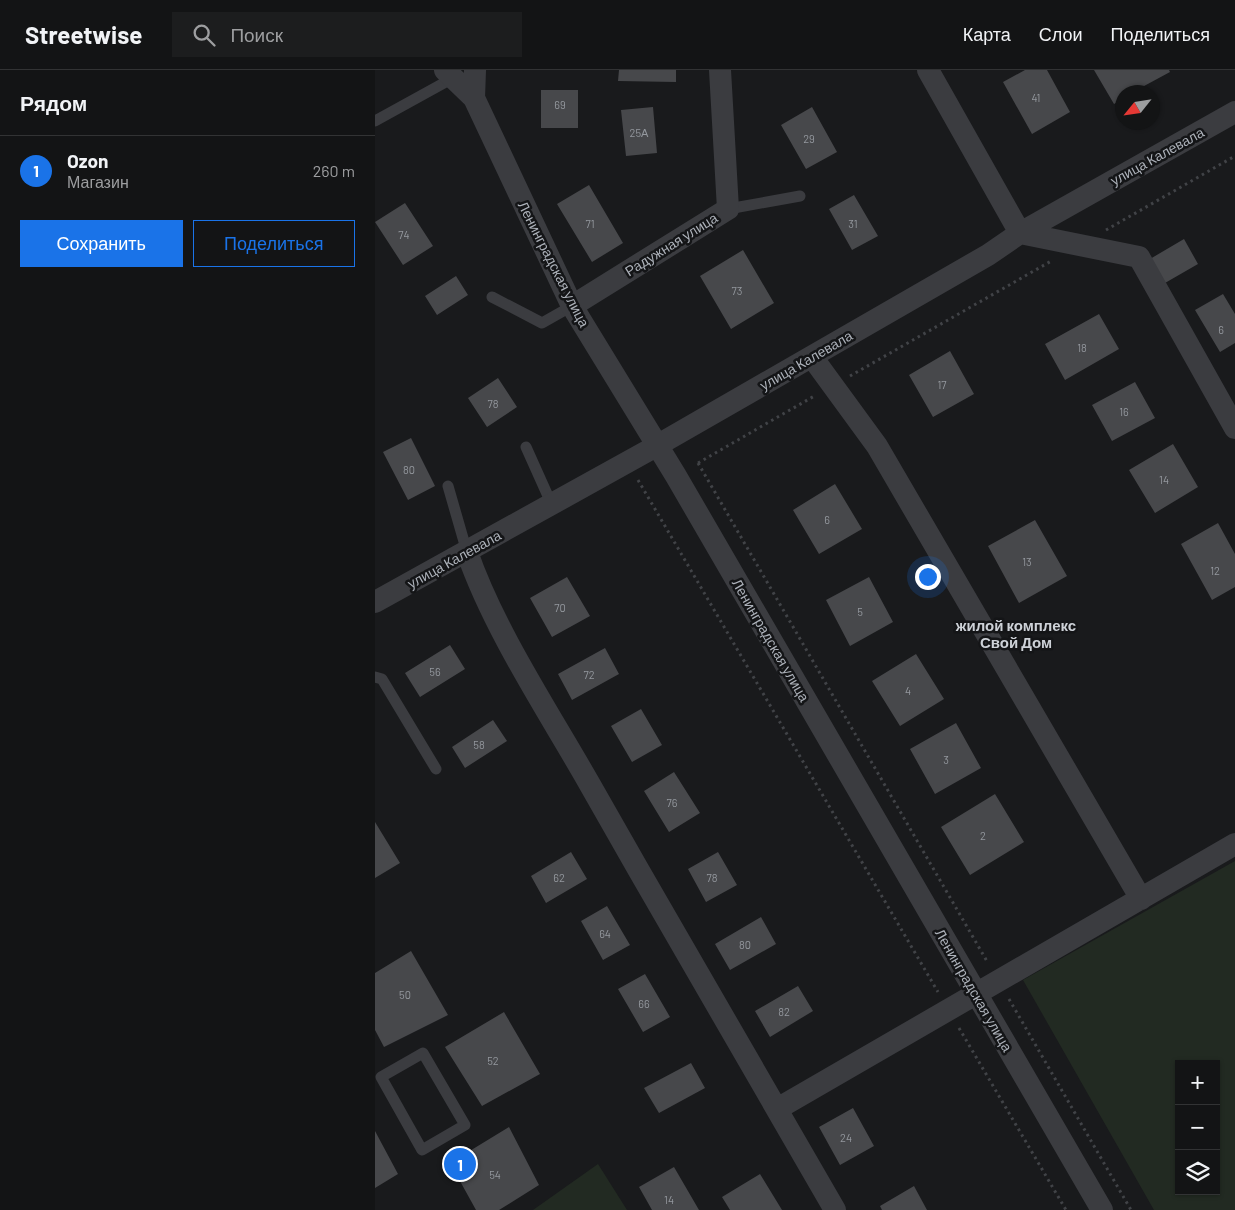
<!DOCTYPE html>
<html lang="ru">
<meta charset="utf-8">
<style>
:root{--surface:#131415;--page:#1c1d1e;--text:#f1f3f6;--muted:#9d9ea0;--line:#323334;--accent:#1a73e8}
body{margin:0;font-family:Barlow,sans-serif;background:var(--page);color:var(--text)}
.controls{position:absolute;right:15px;bottom:15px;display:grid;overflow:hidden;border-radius:0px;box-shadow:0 1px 4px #0004}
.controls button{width:45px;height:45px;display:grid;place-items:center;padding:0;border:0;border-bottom:1px solid var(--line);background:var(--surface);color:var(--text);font:25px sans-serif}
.compass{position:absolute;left:740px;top:15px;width:45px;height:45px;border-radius:50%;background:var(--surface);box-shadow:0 1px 4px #0004;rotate:240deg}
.you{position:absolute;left:552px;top:506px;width:18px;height:18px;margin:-12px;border:4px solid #fff;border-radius:50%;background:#1a73e8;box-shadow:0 0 0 8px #1a73e833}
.badge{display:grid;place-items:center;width:32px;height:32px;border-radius:50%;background:var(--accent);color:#fff;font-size:16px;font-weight:700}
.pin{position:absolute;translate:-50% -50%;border:2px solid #fff;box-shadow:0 1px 5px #0006}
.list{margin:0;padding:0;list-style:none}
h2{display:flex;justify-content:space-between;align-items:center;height:65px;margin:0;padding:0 20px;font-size:21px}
h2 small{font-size:16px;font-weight:400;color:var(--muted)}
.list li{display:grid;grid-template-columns:32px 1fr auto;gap:15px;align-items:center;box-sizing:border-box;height:70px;padding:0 20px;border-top:1px solid var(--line)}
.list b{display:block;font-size:19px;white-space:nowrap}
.list p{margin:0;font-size:16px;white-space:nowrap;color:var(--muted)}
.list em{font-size:16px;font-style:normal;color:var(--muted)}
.actions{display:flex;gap:10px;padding:15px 20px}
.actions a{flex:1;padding:11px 0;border:1px solid var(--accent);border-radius:0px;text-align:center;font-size:18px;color:var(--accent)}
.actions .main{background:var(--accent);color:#fff}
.icon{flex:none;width:28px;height:28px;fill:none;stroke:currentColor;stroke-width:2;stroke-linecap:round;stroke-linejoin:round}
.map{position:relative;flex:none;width:860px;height:1140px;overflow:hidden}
header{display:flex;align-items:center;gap:30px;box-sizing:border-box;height:70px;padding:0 25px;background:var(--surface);border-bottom:1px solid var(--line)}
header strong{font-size:24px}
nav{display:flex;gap:28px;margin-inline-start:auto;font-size:18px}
.search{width:350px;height:45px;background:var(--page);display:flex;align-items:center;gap:12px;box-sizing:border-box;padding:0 18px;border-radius:0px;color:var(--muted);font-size:19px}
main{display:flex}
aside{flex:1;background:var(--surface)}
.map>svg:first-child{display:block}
</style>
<header>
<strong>Streetwise</strong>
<div class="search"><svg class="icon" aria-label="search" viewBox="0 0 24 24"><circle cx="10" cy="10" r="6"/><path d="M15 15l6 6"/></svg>Поиск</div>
<nav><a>Карта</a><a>Слои</a><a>Поделиться</a></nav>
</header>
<main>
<aside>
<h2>Рядом<small></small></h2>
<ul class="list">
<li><span class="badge">1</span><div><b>Ozon</b><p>Магазин</p></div><em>260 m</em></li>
</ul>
<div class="actions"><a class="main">Сохранить</a><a>Поделиться</a></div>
</aside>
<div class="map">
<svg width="860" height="1140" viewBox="0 0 860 1140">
<rect width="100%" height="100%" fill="#191a1c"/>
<path fill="#222a22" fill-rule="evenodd" d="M 860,791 L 860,1140 L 779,1140 L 648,910 ZM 804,994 L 841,994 L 841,1121 L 804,1121 Z
M 223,1094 L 252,1140 L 158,1140 Z"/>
<path fill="#47484b" d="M 244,0 L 301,0 L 301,12 L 243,11 Z
M 650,0 L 672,0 L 695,42 L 657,64 L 628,12 Z
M 719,0 L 794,0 L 795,2 L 758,22 L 748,22 L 748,29 L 739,34 Z
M 166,20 L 203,20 L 203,58 L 166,58 Z
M 278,37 L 282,83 L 251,86 L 246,40 Z
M 437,37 L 462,82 L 431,99 L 406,55 Z
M 214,115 L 248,173 L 217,192 L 182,134 Z
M 479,125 L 503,166 L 477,180 L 454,139 Z
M 30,133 L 58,176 L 28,195 L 0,152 Z
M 809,169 L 823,194 L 790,213 L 775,189 Z
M 368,180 L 399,233 L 356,259 L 325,206 Z
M 81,206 L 93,225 L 62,245 L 50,226 Z
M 848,224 L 860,244 L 860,273 L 845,282 L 820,240 Z
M 724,244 L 744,279 L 690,310 L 670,274 Z
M 575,281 L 599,324 L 558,347 L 534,305 Z
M 123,308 L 142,337 L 112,357 L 93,328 Z
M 760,312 L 780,348 L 737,371 L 717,335 Z
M 36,368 L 60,416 L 33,430 L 8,382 Z
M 798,374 L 823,417 L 780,443 L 754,400 Z
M 460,414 L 487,459 L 444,484 L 418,440 Z
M 660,450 L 692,506 L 644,533 L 613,476 Z
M 843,453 L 860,484 L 860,517 L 837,530 L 806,474 Z
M 192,507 L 215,546 L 177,567 L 155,528 Z
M 494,507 L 518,552 L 475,576 L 451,530 Z
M 75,575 L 90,599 L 45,627 L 30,603 Z
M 230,578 L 244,604 L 197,630 L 183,604 Z
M 541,584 L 569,629 L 525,656 L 497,611 Z
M 266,639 L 287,675 L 257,692 L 236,656 Z
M 118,650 L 132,671 L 90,698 L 77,677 Z
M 581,653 L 606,698 L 560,724 L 535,679 Z
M 299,702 L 325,743 L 294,762 L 269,721 Z
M 620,724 L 649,772 L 595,805 L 566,757 Z
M 0,752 L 25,793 L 0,808 Z
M 196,782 L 212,809 L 171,833 L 156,806 Z
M 343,782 L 362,815 L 331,832 L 313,799 Z
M 232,836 L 255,875 L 228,890 L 206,851 Z
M 386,847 L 401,874 L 355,900 L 340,874 Z
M 36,881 L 73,945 L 9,977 L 0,960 L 0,903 Z
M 270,904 L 295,947 L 268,962 L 243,919 Z
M 423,916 L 438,941 L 395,967 L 380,941 Z
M 129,942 L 165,1004 L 107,1036 L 70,977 Z
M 316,993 L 330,1018 L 284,1043 L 269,1018 Z
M 478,1038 L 499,1076 L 465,1095 L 444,1057 Z
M 134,1057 L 164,1115 L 124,1140 L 101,1140 L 75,1093 Z
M 0,1061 L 23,1104 L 0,1118 Z
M 299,1097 L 324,1140 L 277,1140 L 264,1117 Z
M 385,1104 L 407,1140 L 355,1140 L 347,1127 Z
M 539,1116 L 552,1140 L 507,1140 L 505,1136 Z"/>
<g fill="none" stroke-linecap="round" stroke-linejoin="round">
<path stroke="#414347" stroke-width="3" stroke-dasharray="2.5 4" stroke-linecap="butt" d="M 731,160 L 860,86
M 475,306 L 678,190
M 323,393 L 613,893
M 323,393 L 441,325
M 263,410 L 563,922
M 634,929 L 756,1140
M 584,958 L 691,1140"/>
<path stroke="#3b3c40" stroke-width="11" d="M 0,51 L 78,8
M 353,139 L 425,126
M 117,227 L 167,253 L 197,236
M 151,377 L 177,435
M 73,416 L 92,482
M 0,607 L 7,609 L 61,699
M 48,983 L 90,1055 L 47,1080 L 6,1007 Z"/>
<path stroke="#3b3c40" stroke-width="22" d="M 70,0 L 99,28 L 197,236 L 301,406 L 727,1140
M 553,0 L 645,163 L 764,187 L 860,358
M 99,28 L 100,0
M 197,236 L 353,139 L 345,0
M 437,287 L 502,376 L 766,829
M 92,482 C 119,560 173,641 214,713 C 295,856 378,998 460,1140
M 0,532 L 276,379 L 613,185 L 645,163 L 860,42
M 402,1039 L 860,774"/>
</g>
<g text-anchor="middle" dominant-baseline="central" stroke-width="5" stroke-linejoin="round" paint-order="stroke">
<g font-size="11" fill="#94989e">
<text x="661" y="27">41</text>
<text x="185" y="34">69</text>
<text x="264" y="62">25А</text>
<text x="434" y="68">29</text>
<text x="215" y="153">71</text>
<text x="478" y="153">31</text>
<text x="29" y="164">74</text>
<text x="362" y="220">73</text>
<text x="846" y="259">6</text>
<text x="707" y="277">18</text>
<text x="567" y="314">17</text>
<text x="118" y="333">78</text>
<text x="749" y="341">16</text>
<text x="34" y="399">80</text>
<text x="789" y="409">14</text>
<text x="452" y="449">6</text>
<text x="652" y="491">13</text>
<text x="840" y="500">12</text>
<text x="185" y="537">70</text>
<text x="485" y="541">5</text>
<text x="60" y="601">56</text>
<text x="214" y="604">72</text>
<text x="533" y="620">4</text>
<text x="104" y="674">58</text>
<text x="571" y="689">3</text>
<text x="297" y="732">76</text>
<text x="608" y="765">2</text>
<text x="184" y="807">62</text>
<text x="337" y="807">78</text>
<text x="230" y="863">64</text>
<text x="370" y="874">80</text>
<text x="30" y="924">50</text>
<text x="269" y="933">66</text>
<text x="409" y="941">82</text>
<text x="118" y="990">52</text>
<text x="471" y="1067">24</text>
<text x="120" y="1104">54</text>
<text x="294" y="1129">14</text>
</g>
<g font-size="14" fill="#adb2ba" stroke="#141517">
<text transform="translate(782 86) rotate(-29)">улица Калевала</text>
<text transform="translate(296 174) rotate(-32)">Радужная улица</text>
<text transform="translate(179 194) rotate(63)">Ленинградская улица</text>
<text transform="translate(431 290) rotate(-30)">улица Калевала</text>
<text transform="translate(79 489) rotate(-29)">улица Калевала</text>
<text transform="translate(396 570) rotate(60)">Ленинградская улица</text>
<text transform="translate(599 920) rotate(60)">Ленинградская улица</text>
</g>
<g font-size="15" font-weight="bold" fill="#cdd1d7" stroke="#141517">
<text x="641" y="555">жилой комплекс<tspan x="641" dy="17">Свой Дом</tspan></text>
</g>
</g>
</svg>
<div class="controls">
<button>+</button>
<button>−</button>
<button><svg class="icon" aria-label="layers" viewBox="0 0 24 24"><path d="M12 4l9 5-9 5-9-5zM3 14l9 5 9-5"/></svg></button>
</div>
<svg class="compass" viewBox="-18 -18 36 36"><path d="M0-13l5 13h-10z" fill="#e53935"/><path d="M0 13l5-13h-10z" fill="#9d9ea0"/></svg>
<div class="you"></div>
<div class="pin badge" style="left:85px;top:1094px">1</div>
</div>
</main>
